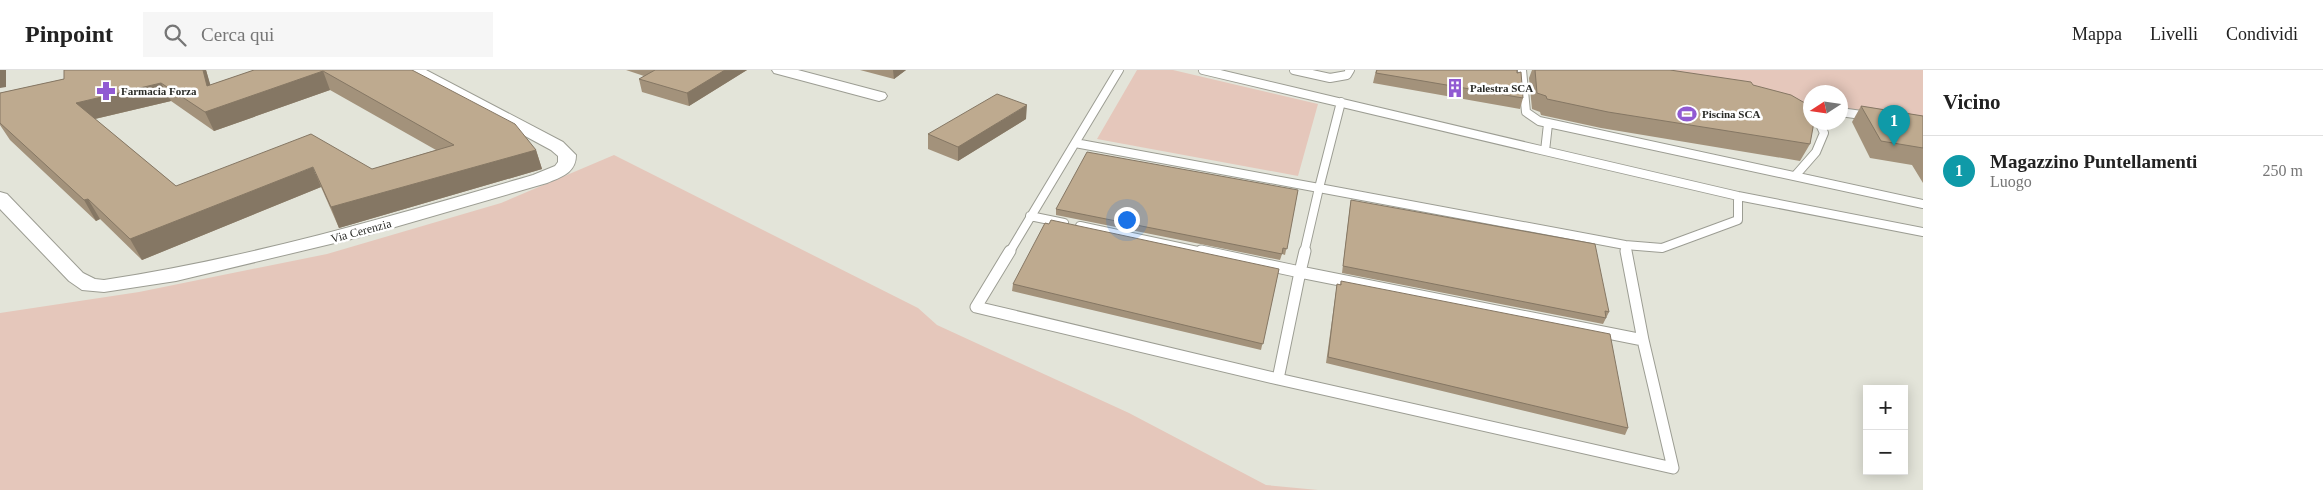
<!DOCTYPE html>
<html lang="it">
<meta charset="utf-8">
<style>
:root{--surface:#fff;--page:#f6f6f6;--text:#222;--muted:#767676;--line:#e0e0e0;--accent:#0b8043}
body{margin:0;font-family:Georgia,serif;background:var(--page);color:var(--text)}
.controls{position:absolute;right:15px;bottom:15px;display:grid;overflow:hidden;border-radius:0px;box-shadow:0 2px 12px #0003}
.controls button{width:45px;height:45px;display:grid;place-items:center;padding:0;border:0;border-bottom:1px solid var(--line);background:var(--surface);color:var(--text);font:25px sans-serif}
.compass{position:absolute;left:1803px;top:15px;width:45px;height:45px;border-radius:50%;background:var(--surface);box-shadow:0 2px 12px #0003;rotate:258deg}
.you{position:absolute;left:1126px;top:149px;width:18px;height:18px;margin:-12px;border:4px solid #fff;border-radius:50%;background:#1a73e8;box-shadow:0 0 0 8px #1a73e833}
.badge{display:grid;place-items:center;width:32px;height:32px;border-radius:50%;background:var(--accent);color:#fff;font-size:16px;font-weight:700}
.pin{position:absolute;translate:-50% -41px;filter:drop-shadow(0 1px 2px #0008)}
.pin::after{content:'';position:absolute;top:26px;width:18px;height:15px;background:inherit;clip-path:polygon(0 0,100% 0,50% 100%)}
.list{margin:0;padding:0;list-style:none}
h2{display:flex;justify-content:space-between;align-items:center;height:65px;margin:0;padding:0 20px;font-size:21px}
h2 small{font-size:16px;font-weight:400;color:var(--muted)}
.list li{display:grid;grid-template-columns:32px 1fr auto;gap:15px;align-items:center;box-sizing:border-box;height:70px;padding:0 20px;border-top:1px solid var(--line)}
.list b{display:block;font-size:19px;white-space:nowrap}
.list p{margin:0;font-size:16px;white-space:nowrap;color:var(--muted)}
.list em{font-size:16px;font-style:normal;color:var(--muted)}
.icon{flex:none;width:28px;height:28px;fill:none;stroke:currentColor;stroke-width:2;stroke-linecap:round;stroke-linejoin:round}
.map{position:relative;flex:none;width:1923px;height:420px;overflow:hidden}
header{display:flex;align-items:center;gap:30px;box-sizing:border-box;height:70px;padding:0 25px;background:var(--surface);border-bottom:1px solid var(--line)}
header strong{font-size:24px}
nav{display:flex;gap:28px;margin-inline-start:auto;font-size:18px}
.search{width:350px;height:45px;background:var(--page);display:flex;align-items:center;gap:12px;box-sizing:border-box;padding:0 18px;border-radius:0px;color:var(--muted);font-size:19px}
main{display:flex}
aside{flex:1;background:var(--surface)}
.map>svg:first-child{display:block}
</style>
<header>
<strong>Pinpoint</strong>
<div class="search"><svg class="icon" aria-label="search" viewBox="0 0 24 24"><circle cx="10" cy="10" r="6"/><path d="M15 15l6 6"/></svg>Cerca qui</div>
<nav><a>Mappa</a><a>Livelli</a><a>Condividi</a></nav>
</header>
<main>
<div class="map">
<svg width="1923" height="420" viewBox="0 0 1923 420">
<rect width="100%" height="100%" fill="#e3e4d9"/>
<path fill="#e5c7bb" d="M 1137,0 L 1173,0 L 1318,34 L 1298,106 L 1097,69 Z
M 1589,0 L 1923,0 L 1923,51 L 1841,38 L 1840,22 L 1810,22 L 1810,34 Z
M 614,85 L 918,238 L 937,255 L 1129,343 L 1266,415 L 1318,420 L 0,420 L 0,243 L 139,222 L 327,184 L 501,133 Z"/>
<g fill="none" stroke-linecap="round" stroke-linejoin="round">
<g stroke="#9c9d93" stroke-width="10">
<path id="lane-far1" d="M 1119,0 L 1075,73 L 1319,118 L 1341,32
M 1203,0 L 1545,81
M 1294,0 L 1330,8 L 1347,5 L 1350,0
M 1522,0 L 1526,42 L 1539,51 L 1923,134
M 1840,42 L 1869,46
M 1548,54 L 1545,81 L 1738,126 L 1923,162
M 1795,106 L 1816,82 L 1824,63 L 1819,52
M 1030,146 L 1064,153
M 1080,156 L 1207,183
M 1625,175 L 1662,178 L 1738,150 L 1738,126
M 1009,183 L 1075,73
M 1304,183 L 1319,118 L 1625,175 L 1626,183"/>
</g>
<g stroke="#9c9d93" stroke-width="13">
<path id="lane" d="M 1010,181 L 976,237 L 1278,309 L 1300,202 L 1201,181
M 1305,181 L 1300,202 L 1643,270
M 1626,181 L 1643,270
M 1278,309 L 1673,398 L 1643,270"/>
</g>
<g stroke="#9c9d93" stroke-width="2">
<path id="street" d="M 406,0 L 426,0 L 563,72 L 576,85 C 576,103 561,107 547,113 L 364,166 L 176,211 L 104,222 L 82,220 L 69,211 L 0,139 L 0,122 L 7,124 L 83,203 L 95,209 L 104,210 C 250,188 392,146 533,105 L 555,96 L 558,92 L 558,86 L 551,80 L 408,3 Z
M 772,0 L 798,0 L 885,23 L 887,26 L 885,29 L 879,31 L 774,3 Z"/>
</g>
<use href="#lane-far1" stroke="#fff" stroke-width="8"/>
<use href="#lane" stroke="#fff" stroke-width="11"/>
<use href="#street" fill="#fff" fill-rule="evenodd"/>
</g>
<path fill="#a3927b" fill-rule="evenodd" d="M 206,0 L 210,15 L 254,0 L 412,0 L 536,80 L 542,99 L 339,158 L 321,117 L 142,190 L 100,149 L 96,151 L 10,70 L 0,55 L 0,23 L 64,9 ZM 330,20 L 436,80 L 372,99 L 176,116 L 95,49 L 171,31 L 214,61 Z
M 626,0 L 747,0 L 689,36 L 642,22 L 639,9 L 644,6 Z
M 860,0 L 906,0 L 894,9 Z
M 1376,0 L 1517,0 L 1523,28 L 1520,39 L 1373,13 Z
M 1532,0 L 1670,0 L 1753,15 L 1810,74 L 1800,91 L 1601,58 L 1541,45 L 1540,42 L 1532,39 L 1529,8 Z
M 1861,36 L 1923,46 L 1923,113 L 1912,95 L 1870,88 L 1852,52 Z
M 1026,49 L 958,91 L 928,79 L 928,64 Z
M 1298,120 L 1285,185 L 1282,184 L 1280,190 L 1056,145 L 1056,139 Z
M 1351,130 L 1609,242 L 1603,254 L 1342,203 L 1350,136 Z
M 1279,199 L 1261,280 L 1012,221 L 1013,214 Z
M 1341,211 L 1628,358 L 1625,365 L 1326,293 L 1336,221 L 1337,214 L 1340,215 Z"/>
<path fill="#857764" d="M 0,0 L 6,0 L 6,17 L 0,18 Z
M 203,0 L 206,0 L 216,34 L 207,16 Z
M 725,0 L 747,0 L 689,36 L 687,23 Z
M 893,0 L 906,0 L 894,9 Z
M 323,1 L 330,20 L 214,61 L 205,42 Z
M 161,13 L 171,31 L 86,51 L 76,33 Z
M 1027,35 L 1026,49 L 958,91 L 958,77 Z
M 536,80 L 542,99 L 339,158 L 331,137 Z
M 313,97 L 321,117 L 142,190 L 130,169 Z
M 88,129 L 100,149 L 96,151 L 84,130 Z"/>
<path fill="#beaa8f" stroke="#857764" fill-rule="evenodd" d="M 64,0 L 203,0 L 207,16 L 254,0 L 412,0 L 515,54 L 536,80 L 331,137 L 313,97 L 130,169 L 88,129 L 84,130 L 0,53 L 0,23 L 64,9 ZM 323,1 L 454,75 L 372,99 L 311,64 L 176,116 L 76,33 L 161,13 L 205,42 Z
M 655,0 L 725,0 L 687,23 L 639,9 Z
M 1377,0 L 1517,0 L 1517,3 L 1521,2 L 1523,28 L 1376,3 Z
M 1535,0 L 1670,0 L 1751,12 L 1753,15 L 1791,25 L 1810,36 L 1810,52 L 1814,52 L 1810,74 L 1608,42 L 1547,29 L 1546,26 L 1537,23 Z
M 997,24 L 1027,35 L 958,77 L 928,64 Z
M 1861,36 L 1923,46 L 1923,78 L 1881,71 Z
M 1087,82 L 1298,120 L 1287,179 L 1283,178 L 1282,184 L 1056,139 Z
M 1351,130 L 1595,174 L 1609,242 L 1605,241 L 1606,248 L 1343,196 Z
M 1051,150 L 1279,199 L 1263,274 L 1013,214 L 1045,153 L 1049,154 Z
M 1341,211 L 1610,264 L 1628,358 L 1328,287 L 1337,214 L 1341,215 Z"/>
<defs>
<g id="building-bare" transform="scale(1.5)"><path d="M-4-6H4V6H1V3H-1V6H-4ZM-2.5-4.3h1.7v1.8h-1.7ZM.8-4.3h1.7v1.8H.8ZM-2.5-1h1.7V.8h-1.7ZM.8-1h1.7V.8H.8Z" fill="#915ad2" stroke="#fff" stroke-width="2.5" paint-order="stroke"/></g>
<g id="pharmacy-bare" transform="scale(1.5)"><path d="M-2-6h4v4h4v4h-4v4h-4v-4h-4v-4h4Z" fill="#915ad2" stroke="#fff" stroke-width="2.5" paint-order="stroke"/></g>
<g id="stadium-bare" transform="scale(1.5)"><path d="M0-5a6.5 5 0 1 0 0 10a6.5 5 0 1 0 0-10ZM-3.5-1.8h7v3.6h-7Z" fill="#915ad2" stroke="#fff" stroke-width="2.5" paint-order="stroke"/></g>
</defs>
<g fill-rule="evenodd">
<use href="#building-bare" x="1455" y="18"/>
<use href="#pharmacy-bare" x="106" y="21"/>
<use href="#stadium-bare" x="1687" y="44"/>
</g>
<g text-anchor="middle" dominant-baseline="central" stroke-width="5" stroke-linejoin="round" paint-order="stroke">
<g font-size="11" font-weight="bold" fill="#2a2b27" stroke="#fff" text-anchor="start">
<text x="1470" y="18">Palestra SCA</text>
<text x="121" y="21">Farmacia Forza</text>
<text x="1702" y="44">Piscina SCA</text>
</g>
<g font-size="12" fill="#2a2b27" stroke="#fff">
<text transform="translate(361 161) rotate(-15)">Via Cerenzia</text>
</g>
</g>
</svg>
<div class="controls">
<button>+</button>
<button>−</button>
</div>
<svg class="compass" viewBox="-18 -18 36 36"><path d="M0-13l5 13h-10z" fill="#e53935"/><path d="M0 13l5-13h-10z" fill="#767676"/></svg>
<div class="you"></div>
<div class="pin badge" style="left:1894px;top:76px;background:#0f9aa8">1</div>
</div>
<aside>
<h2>Vicino<small></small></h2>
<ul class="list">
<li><span class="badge" style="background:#0f9aa8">1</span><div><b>Magazzino Puntellamenti</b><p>Luogo</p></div><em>250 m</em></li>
</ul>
</aside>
</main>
